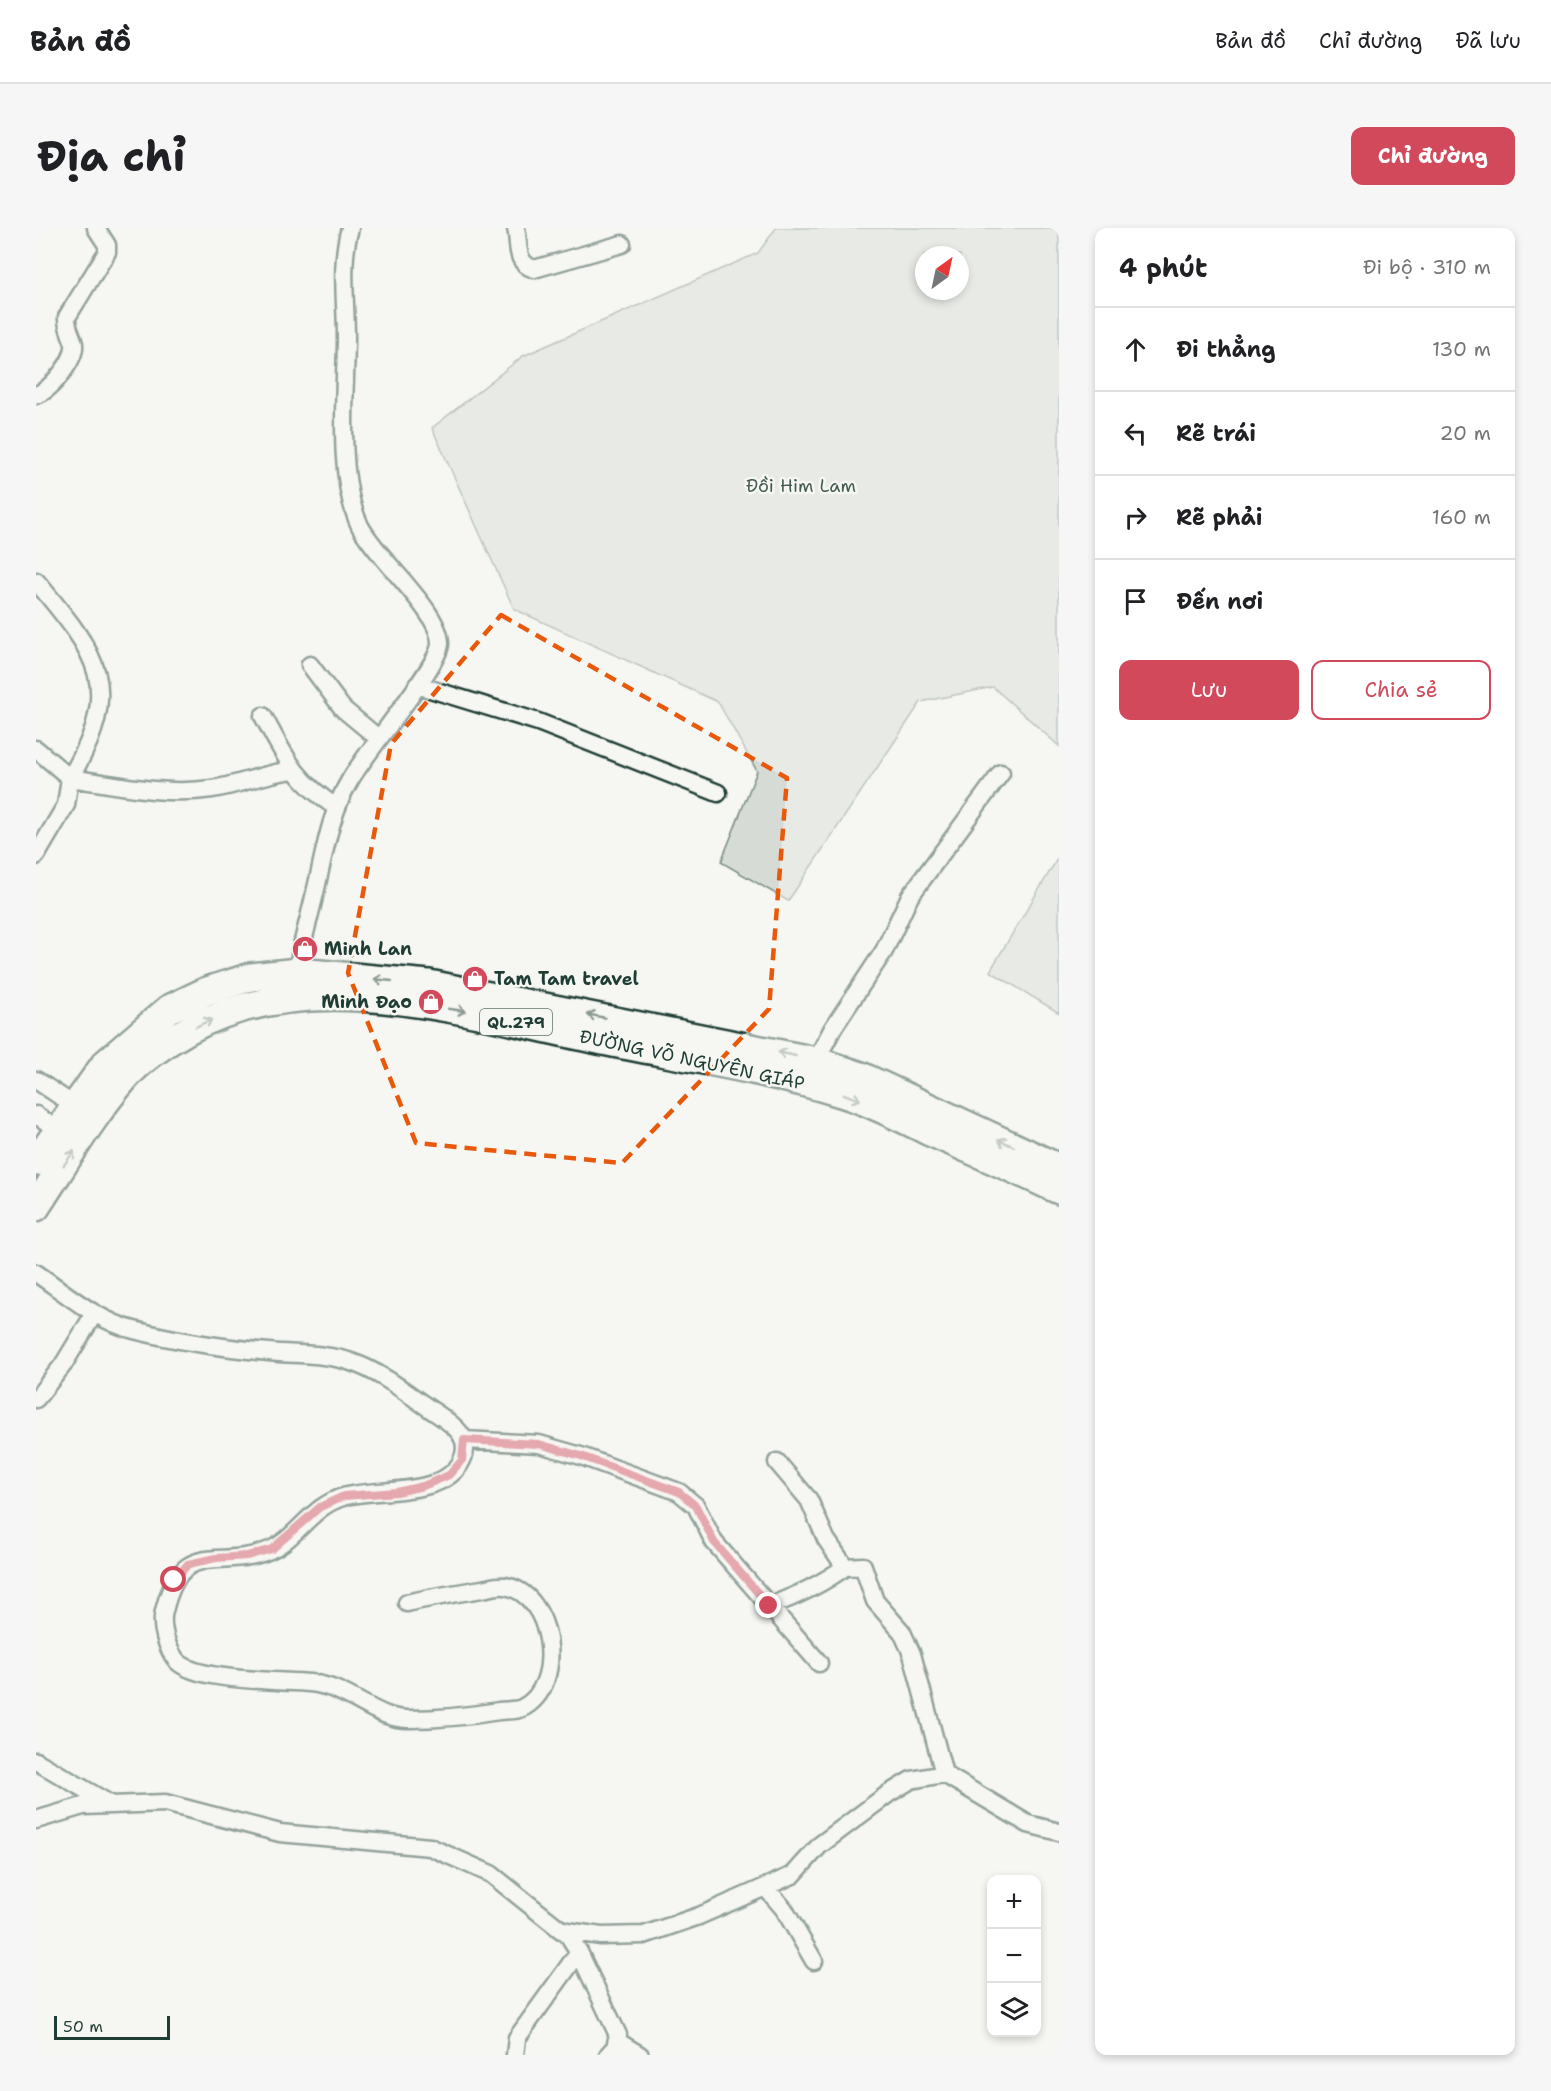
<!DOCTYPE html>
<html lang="vi">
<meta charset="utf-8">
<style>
:root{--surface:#fff;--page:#f6f6f6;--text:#202124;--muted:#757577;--line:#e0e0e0;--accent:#d1495b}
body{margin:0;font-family:"Shantell Sans",sans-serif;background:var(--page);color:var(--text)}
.controls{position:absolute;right:18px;bottom:18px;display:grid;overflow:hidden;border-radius:12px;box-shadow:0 3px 9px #0003}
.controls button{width:54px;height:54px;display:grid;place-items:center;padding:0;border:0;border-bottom:2px solid var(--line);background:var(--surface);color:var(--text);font:30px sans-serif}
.compass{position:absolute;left:879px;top:18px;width:54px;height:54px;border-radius:50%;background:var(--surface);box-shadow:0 3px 9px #0003;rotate:33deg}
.scale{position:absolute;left:18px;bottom:15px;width:116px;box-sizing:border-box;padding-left:6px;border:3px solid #1f3d34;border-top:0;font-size:16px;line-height:21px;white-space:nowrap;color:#1f3d34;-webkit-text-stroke:4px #f6f6f2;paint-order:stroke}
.stop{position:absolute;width:18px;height:18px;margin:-14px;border:4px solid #d1495b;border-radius:50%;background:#fff}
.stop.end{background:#d1495b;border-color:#fff;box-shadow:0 2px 6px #0008}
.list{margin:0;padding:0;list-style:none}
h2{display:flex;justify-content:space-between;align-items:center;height:78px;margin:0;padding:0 24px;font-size:26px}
h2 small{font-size:20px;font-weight:400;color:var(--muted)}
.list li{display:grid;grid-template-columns:39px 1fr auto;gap:18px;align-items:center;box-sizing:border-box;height:84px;padding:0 24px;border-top:2px solid var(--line)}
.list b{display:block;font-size:22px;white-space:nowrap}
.list em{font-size:20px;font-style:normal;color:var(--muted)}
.actions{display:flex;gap:12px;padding:18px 24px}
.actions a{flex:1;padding:14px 0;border:2px solid var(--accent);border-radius:12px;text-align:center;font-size:21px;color:var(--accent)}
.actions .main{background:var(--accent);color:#fff}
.icon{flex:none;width:33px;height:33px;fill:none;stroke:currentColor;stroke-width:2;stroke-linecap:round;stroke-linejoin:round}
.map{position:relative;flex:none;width:1023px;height:1827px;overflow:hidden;border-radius:12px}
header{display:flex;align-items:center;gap:36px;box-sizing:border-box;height:84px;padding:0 30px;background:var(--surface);border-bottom:2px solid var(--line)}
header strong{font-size:28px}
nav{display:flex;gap:33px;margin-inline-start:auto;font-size:21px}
.intro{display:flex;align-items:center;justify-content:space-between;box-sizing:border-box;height:144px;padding:0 36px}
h1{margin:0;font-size:42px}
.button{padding:15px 27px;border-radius:12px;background:var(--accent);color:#fff;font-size:21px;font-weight:700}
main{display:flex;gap:36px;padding:0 36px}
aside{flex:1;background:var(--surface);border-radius:12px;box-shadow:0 3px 9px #0003}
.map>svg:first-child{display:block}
</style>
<header>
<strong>Bản đồ</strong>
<nav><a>Bản đồ</a><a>Chỉ đường</a><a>Đã lưu</a></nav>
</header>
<div class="intro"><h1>Địa chỉ</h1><a class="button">Chỉ đường</a></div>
<main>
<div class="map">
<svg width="1023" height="1827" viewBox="0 0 1023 1827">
<rect width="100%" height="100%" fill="#f6f6f2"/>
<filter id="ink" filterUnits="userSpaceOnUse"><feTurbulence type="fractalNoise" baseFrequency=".0167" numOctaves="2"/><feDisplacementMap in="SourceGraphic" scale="12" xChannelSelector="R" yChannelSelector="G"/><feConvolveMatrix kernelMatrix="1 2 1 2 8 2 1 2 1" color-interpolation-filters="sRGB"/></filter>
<g filter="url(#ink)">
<path fill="#d6dbd6" stroke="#7a8c85" stroke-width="1.5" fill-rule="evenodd" d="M 740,0 L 1023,0 L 1023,518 L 957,459 L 885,474 L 752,673 L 685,634 L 721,543 L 682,474 L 478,381 L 396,200 L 487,128 L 722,25 ZM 888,27 L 924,27 L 924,63 L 888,63 Z
M 1023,628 L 1023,785 L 954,743 Z"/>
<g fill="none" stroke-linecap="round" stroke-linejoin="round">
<g stroke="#1f3d34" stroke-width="21">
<path id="minor" d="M 480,0 C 484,17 478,34 498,41 L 586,16
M 0,167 C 14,163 40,132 38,116 C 36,107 30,99 31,89 L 71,24 L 71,17 L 60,0
M 0,353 C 62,427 88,459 34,550 C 81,557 129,568 176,561 C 204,557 229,545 257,542
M 274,437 L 307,481 L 342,510
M 381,457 L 502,494 L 682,565
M 227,488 C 251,532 258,551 301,580
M 0,521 L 34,550 L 30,577 L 0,628
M 261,753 C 262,725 272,696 278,669 C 288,629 293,587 314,552 C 329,525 403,438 404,416 C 405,384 342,332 324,298 C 300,248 310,163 310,109 C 310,73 304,34 314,0
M 776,840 L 797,800 L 848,723 L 874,668 L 965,545
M 0,852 L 39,878
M 0,887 L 23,902
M 0,1045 C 31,1066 61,1093 98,1102 C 141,1113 188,1120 233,1124 C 260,1127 289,1125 315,1134 C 346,1144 373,1167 400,1185 C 416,1196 437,1209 426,1232 C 408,1271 338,1259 307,1269 C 276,1278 261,1310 234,1322 C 181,1344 147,1307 128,1383 C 124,1398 131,1421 141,1433 C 161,1454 244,1452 274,1455 C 314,1459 339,1492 373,1491 C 403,1491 433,1488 463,1483 C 470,1482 480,1483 486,1480 C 532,1457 516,1365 469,1358 C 462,1357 452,1360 446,1361 C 421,1365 396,1369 371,1375
M 0,1171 L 27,1137 L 58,1086
M 428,1212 L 503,1216 L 545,1228 L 643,1264 L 660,1278 L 678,1314 L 783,1435
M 733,1378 C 761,1368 786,1356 809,1339
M 0,1533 L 74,1576
M 908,1546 L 992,1596 L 1023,1604
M 0,1592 L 47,1578 L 129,1575 L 244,1605 L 394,1619 L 455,1646 L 525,1702 L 565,1708 L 608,1707 L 663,1688 L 757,1647 L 784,1617 L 852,1566 L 875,1552 L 908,1546 L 876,1426 L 866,1404 L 839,1373 L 827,1338 L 809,1339 L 790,1311 L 773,1272 L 741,1234
M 730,1660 L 748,1681 L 778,1733
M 529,1702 L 543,1724 L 582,1807 L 579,1819 L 572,1827
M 581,1813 L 604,1827
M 479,1827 L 481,1810 L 543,1724"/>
</g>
<g stroke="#1f3d34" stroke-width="32">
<path id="trunk" d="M 0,934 L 69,836 L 105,805 L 133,781 L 171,763 L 215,749 L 262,744 L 393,756 L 780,833 L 825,848 L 1023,940
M 0,979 C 27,938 56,888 88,851 C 103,833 130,814 152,802 C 277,733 436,787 567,813 C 647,829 730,841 808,866 C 837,875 865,890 892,903 C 936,922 980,942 1023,962"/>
</g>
<use href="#minor" stroke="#f6f6f2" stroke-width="16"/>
<use href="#trunk" stroke="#f6f6f2" stroke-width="27"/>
</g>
<defs><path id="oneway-shaft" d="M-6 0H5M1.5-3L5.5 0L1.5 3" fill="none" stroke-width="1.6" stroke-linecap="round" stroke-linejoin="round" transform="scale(1.5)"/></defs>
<g stroke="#8a9a93">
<use href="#oneway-shaft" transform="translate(347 752) rotate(-174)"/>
<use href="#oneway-shaft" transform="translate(421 782) rotate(8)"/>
<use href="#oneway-shaft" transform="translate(560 788) rotate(-169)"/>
<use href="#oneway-shaft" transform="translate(168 795) rotate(-25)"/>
<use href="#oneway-shaft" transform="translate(751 826) rotate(-167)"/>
<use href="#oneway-shaft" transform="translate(816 869) rotate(21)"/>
<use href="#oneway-shaft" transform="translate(970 915) rotate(-155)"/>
<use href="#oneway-shaft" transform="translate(33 930) rotate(-55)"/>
</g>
</g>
<g fill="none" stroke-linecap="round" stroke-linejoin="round" filter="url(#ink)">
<path stroke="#d1495b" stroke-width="8" d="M 138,1352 L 152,1336 L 180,1330 L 211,1328 L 236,1321 L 284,1279 L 308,1268 L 361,1264 L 387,1258 L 413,1247 L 426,1232 L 428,1212 L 503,1216 L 545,1228 L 643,1264 L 660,1278 L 678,1314 L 733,1378"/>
</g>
<path d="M0 0H1023V1827H0ZM 465,387 L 751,550 L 733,781 L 586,935 L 380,915 L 312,745 L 355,516 Z" fill="#f6f6f2" fill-opacity=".55" fill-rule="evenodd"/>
<path fill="none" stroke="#e8590c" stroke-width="4.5" stroke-dasharray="12 8" stroke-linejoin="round" d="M 465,387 L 751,550 L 733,781 L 586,935 L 380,915 L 312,745 L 355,516 Z"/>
<defs>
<g id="shop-disc" transform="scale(1.35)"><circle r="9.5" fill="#d1495b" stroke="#f6f6f2"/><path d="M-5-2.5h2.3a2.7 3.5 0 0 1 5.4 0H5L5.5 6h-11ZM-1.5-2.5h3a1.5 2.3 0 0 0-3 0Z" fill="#fff"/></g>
</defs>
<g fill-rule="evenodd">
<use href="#shop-disc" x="269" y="721"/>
<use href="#shop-disc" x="439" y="751"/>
<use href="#shop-disc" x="395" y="774"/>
</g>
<g text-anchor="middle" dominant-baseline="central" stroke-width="5" stroke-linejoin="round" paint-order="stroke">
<rect fill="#f6f6f2" stroke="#60746d" stroke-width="1.5" x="444" y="781" width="72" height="26" rx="4.5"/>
<g font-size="16" font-weight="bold" fill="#1f3d34">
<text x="480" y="794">QL.279</text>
</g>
<g font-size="18" fill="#445d54" stroke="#f6f6f2">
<text x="765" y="258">Đồi Him Lam</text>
</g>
<g font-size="18" font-weight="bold" fill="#1f3d34" stroke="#f6f6f2" text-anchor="start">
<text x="288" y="721">Minh Lan</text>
<text x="458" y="751">Tam Tam travel</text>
<text x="376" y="774" text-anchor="end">Minh Đạo</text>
</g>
<g font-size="18" fill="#1f3d34" stroke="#f6f6f2">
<text transform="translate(656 832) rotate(12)">ĐƯỜNG VÕ NGUYÊN GIÁP</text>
</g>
</g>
</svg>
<div class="controls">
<button>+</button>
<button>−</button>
<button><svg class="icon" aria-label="layers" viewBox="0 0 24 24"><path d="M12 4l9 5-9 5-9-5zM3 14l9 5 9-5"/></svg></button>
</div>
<svg class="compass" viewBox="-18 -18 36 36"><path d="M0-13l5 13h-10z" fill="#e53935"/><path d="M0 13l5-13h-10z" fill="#757577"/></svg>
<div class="scale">50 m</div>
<div class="stop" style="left:138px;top:1352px"></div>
<div class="stop end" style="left:733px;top:1378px"></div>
</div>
<aside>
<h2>4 phút<small>Đi bộ · 310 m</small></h2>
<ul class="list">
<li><svg class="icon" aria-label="ahead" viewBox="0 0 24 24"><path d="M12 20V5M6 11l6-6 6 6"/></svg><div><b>Đi thẳng</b></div><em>130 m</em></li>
<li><svg class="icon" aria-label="left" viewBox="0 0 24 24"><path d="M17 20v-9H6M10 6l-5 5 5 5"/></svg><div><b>Rẽ trái</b></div><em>20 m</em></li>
<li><svg class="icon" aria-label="right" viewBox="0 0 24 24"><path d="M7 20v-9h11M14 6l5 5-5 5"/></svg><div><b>Rẽ phải</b></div><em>160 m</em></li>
<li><svg class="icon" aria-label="arrive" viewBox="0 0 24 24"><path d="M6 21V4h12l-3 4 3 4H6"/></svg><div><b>Đến nơi</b></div></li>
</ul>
<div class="actions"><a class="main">Lưu</a><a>Chia sẻ</a></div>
</aside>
</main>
